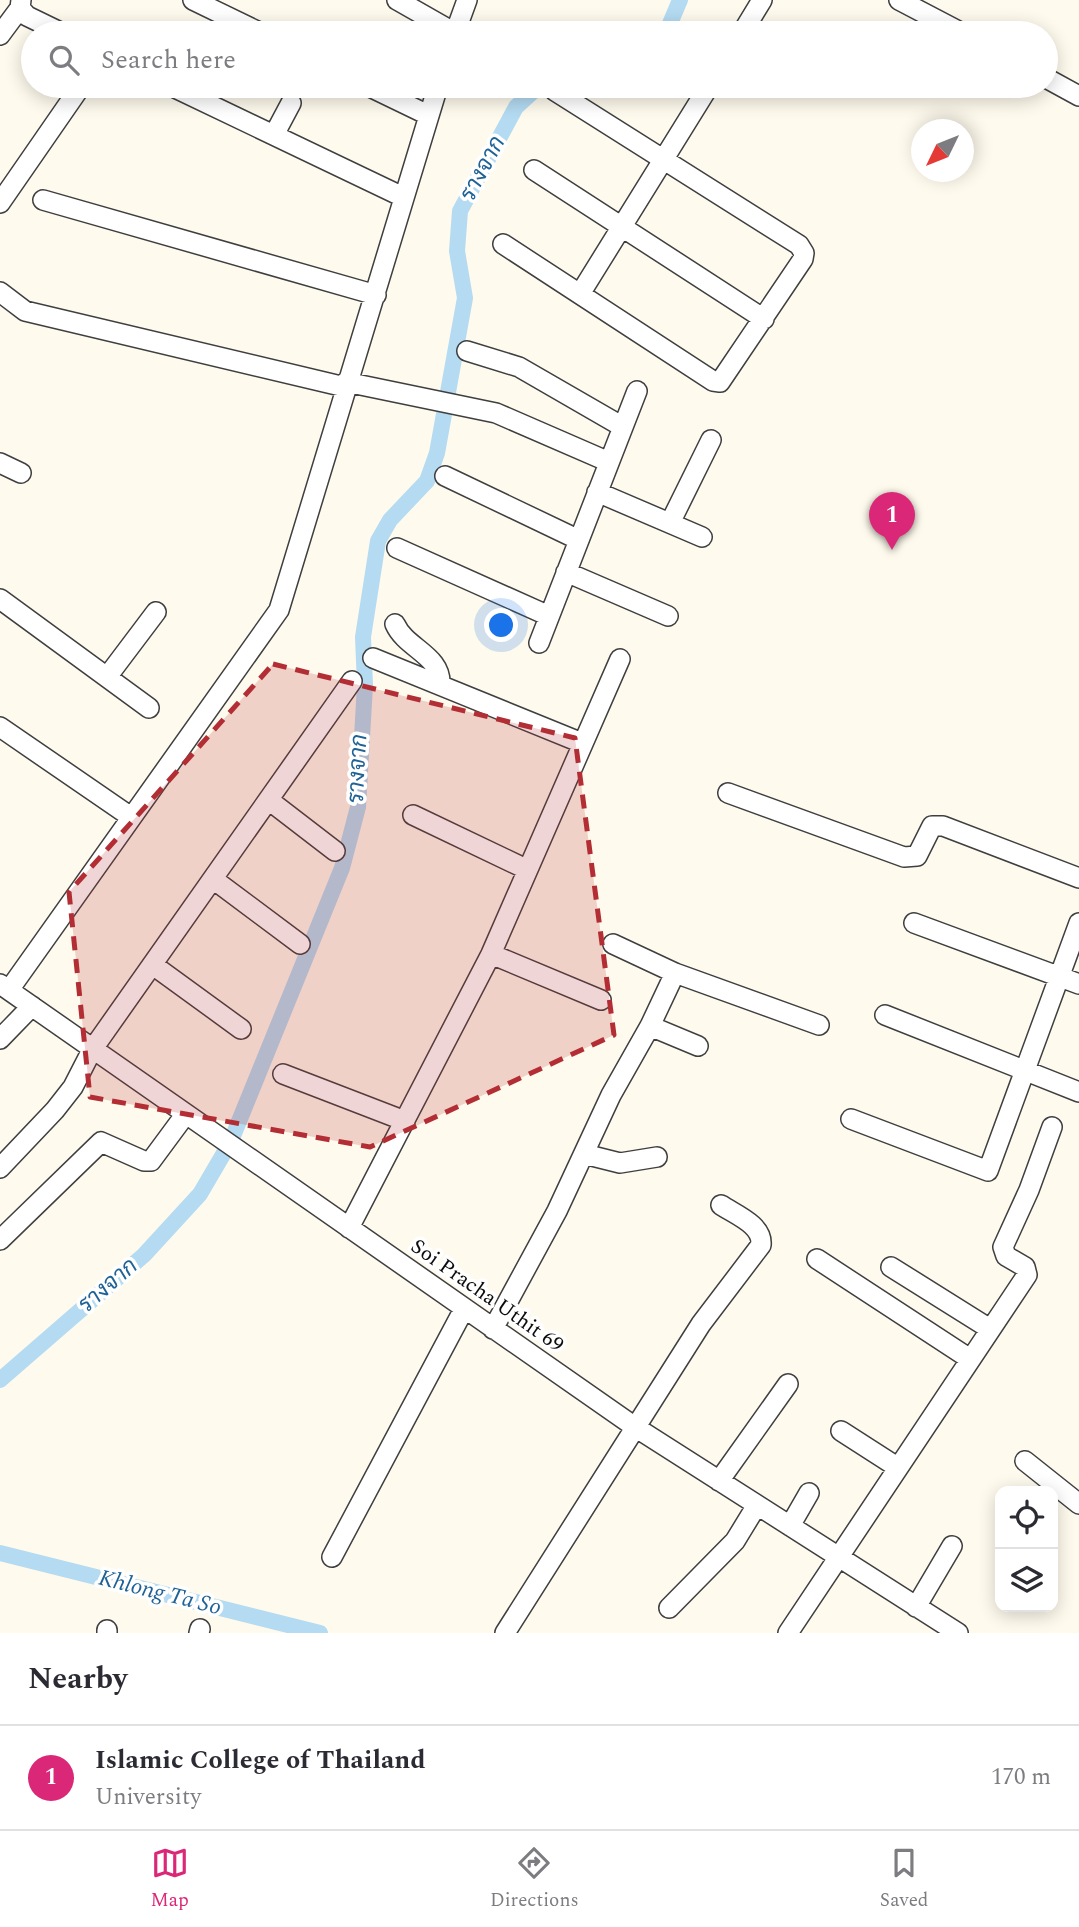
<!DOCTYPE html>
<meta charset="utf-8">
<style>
:root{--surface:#fff;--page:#f7f7f7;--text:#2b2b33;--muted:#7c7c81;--line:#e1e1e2;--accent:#db2777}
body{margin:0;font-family:Spectral,Sarabun,serif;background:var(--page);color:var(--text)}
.controls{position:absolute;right:21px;bottom:21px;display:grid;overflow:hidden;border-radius:14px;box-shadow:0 4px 18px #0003}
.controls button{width:63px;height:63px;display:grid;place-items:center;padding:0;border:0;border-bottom:2px solid var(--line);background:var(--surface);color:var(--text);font:35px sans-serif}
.compass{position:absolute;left:911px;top:119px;width:63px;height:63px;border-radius:50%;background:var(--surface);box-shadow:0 4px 18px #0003;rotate:227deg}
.you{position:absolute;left:502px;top:626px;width:24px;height:24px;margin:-18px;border:5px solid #fff;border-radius:50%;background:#1a73e8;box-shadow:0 0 0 10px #1a73e833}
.badge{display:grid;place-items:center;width:46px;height:46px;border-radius:50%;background:var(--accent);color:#fff;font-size:23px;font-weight:700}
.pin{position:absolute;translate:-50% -58px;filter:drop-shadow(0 2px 4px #0008)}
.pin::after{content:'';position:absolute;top:37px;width:24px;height:21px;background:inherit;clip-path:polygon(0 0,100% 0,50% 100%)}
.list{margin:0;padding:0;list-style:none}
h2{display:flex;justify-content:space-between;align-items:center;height:91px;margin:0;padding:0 28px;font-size:30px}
h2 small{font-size:23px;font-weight:400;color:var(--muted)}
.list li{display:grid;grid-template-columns:46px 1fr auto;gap:21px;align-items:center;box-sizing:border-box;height:105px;padding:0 28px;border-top:2px solid var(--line)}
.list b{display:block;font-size:26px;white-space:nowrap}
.list p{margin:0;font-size:23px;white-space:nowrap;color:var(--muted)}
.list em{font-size:23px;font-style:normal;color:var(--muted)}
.icon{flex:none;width:38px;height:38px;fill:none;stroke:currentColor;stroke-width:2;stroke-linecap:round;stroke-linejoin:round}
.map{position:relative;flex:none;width:1079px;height:1633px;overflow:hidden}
.search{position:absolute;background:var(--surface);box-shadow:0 4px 18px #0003;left:21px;right:21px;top:21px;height:77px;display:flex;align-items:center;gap:18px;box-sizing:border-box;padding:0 24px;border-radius:38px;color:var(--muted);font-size:26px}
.sheet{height:196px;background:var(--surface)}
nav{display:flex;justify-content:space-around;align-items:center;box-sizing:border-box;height:98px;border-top:2px solid var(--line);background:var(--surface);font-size:19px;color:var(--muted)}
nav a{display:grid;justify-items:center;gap:4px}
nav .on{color:var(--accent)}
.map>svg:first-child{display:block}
</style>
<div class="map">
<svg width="1079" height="1633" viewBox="0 0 1079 1633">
<rect width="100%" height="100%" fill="#fefaed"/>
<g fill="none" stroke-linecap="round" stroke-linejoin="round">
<path stroke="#b4dbf2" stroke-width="16" d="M 666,33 L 680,0
M 0,1380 L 144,1255 L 200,1194 L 231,1141 L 342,868 L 358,807 L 365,685 L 363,637 L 378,541 L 390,520 L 427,481 L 437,453 L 465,298 L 457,251 L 460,211 L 516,107 L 539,86
M 0,1553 L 320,1633"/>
<g stroke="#3f3f3f" stroke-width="22">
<path id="minor" d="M 21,0 L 20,8 L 27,16 L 62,33
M 193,0 L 261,33
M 397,0 L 455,33
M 899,0 L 962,33
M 455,33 L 467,0
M 742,33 L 762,0
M 0,35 L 20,8
M 1046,78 L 1079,96
M 171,86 L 403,197
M 368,86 L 428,115
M 274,135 L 291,103
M 534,170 L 764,319
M 43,200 L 376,295
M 0,203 L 81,86
M 503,244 L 713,381 L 720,382 L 803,259 L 804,253 L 799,245 L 555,91
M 0,292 L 25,311 L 345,387
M 580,294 L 709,86
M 467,351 L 519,367 L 623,427
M 346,382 L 496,413 L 609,462
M 0,463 L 21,473
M 445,476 L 579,540
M 597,492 L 702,537
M 670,523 L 711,440
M 397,548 L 549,616
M 566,572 L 668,616
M 0,599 L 149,708
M 395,624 C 406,649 442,655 440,685
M 539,643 L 637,391
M 373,658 L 582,743
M 107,677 L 156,612
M 0,727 L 131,817
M 728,793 L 904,857 L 917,856 L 932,826 L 943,826 L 1079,878
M 270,801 L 335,851
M 413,815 L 526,869
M 213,879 L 300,944
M 914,923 L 1079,984
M 613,944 L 675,973 L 819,1025
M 491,954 L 601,1000
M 153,965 L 241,1029
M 0,984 L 635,1427 L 958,1633
M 9,990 L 279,610 L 438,86
M 885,1015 L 1079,1092
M 650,1026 L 698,1046
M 0,1039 L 32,1006
M 283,1074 L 405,1121
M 851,1119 L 988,1171 L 1079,923
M 584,1154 L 620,1163 L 657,1157
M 0,1168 L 55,1110 L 73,1087 L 92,1050 L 352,681
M 349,1228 L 491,954 L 620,659
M 0,1240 L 101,1142 L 144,1161 L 151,1161 L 185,1115
M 817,1259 L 970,1359
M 891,1267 L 990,1329
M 493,1329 L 557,1211 L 611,1095 L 650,1026 L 675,973
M 841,1431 L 897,1467
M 1025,1461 L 1079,1504
M 719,1481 L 788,1384
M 790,1526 L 809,1493
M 332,1557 L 464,1309
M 916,1607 L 952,1546
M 669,1608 L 735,1541 L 757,1505
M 107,1630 L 107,1633
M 199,1633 L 200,1629
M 505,1633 L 701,1324 L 761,1245 C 763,1225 736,1215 721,1205
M 788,1633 L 1027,1275 L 1025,1267 L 1006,1256 L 1003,1247 L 1029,1190 L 1052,1127"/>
</g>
<use href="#minor" stroke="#fff" stroke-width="19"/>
</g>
<path fill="#b32d34" fill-opacity="0.2" stroke="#b32d34" stroke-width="5" stroke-dasharray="14 9" stroke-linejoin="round" d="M 273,664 L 575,738 L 614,1035 L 370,1147 L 90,1097 L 69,892 Z"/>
<g text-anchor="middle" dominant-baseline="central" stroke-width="7" stroke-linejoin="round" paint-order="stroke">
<g font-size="21" fill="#0c0c0c" stroke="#fff">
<text transform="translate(487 1296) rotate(35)">Soi Pracha Uthit 69</text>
</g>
<g font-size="23" font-style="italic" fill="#1e6296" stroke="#fff">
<text transform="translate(483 169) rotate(-62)">รางจาก</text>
<text transform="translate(358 769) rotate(-87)">รางจาก</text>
<text transform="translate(108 1286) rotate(-41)">รางจาก</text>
<text transform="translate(160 1593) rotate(14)">Khlong Ta So</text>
</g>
</g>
</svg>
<div class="controls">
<button><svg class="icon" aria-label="locate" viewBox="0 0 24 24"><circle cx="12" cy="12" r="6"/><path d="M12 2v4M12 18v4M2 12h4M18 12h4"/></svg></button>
<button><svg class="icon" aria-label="layers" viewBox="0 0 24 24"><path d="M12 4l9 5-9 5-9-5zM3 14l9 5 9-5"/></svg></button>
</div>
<svg class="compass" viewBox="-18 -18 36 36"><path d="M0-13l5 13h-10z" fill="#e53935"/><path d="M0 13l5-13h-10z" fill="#7c7c81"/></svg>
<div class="you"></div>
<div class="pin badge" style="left:892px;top:550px">1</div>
<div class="search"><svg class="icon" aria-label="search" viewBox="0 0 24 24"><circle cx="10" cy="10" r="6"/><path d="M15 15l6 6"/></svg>Search here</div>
</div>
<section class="sheet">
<h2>Nearby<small></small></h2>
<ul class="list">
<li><span class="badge">1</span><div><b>Islamic College of Thailand</b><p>University</p></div><em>170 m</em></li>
</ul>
</section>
<nav>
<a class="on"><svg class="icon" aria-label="map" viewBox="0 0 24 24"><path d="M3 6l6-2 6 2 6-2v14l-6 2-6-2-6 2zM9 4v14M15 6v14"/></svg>Map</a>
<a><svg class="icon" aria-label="directions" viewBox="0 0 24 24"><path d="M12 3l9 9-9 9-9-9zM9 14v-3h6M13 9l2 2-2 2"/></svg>Directions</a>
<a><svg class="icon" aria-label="saved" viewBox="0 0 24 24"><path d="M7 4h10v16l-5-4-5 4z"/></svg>Saved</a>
</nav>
